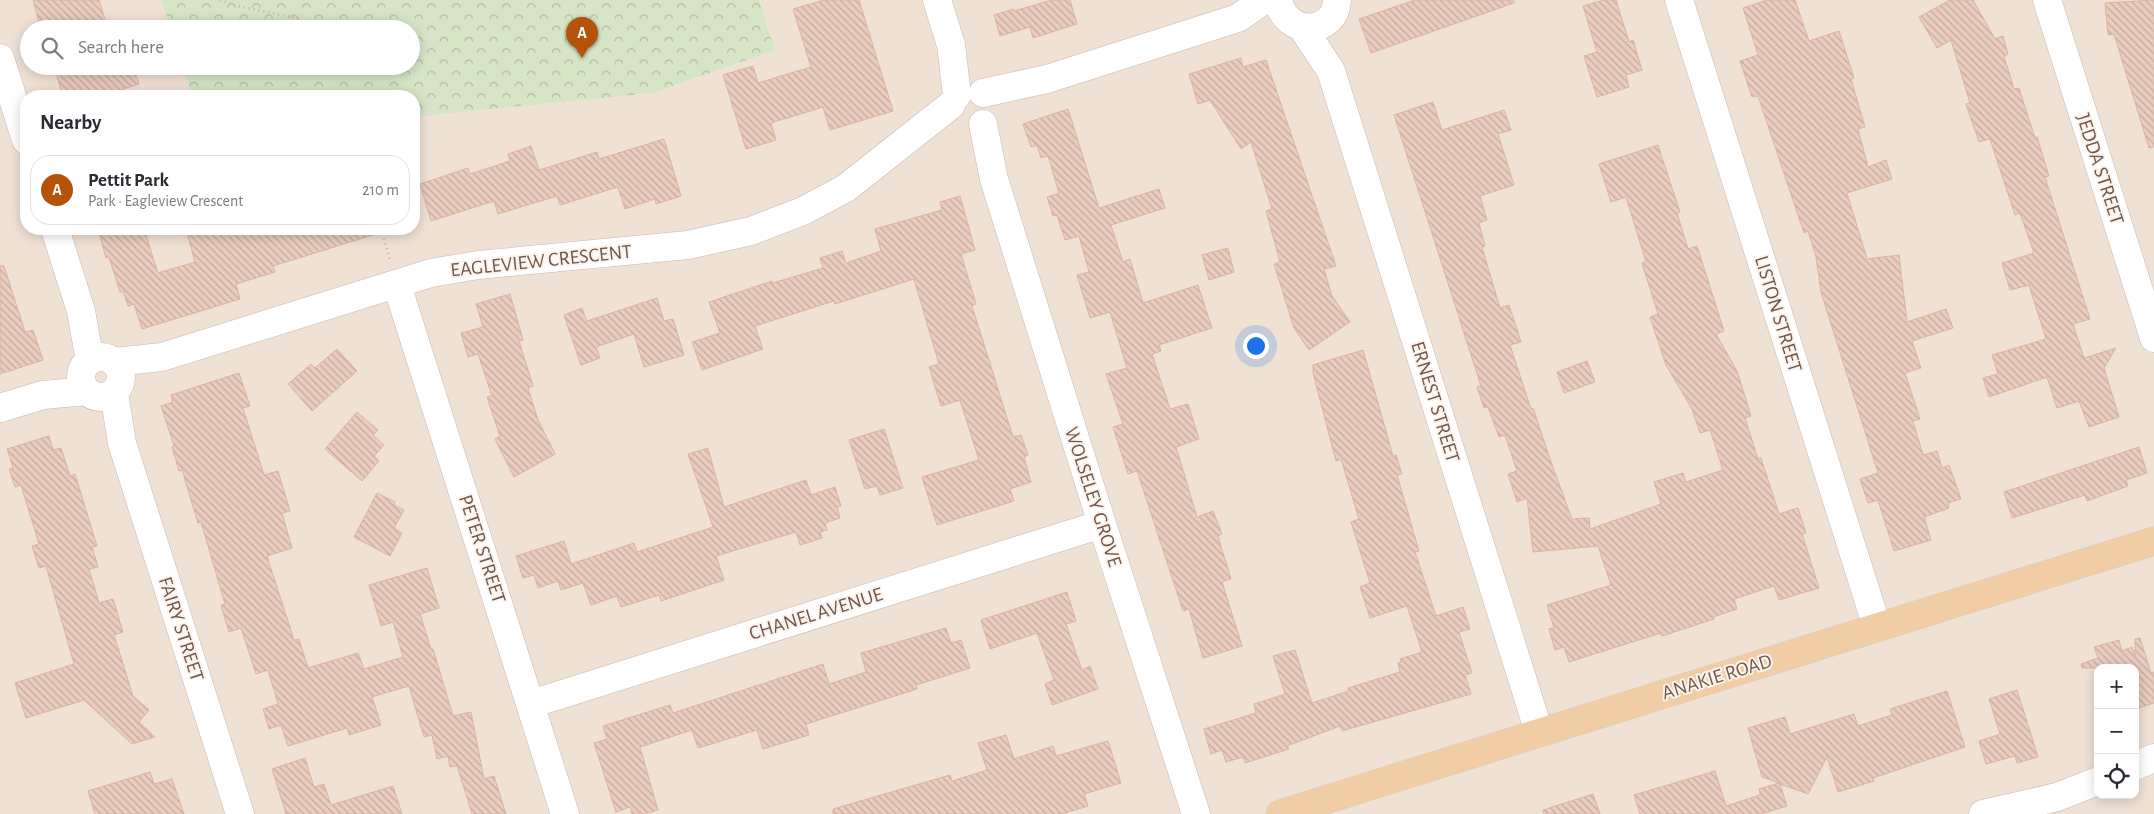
<!DOCTYPE html>
<meta charset="utf-8">
<style>
:root{--surface:#fff;--page:#f2f2f3;--text:#2b2b33;--muted:#7c7c81;--line:#e1e1e2;--accent:#b45309}
body{margin:0;font-family:"Alegreya Sans",sans-serif;background:var(--page);color:var(--text)}
.controls{position:absolute;right:15px;bottom:15px;display:grid;overflow:hidden;border-radius:10px;box-shadow:0 2px 12px #0003}
.controls button{width:45px;height:45px;display:grid;place-items:center;padding:0;border:0;border-bottom:1px solid var(--line);background:var(--surface);color:var(--text);font:25px sans-serif}
.you{position:absolute;left:1255px;top:345px;width:18px;height:18px;margin:-12px;border:4px solid #fff;border-radius:50%;background:#1a73e8;box-shadow:0 0 0 8px #1a73e833}
.badge{display:grid;place-items:center;width:32px;height:32px;border-radius:50%;background:var(--accent);color:#fff;font-size:16px;font-weight:700}
.pin{position:absolute;translate:-50% -41px;filter:drop-shadow(0 1px 2px #0008)}
.pin::after{content:'';position:absolute;top:26px;width:18px;height:15px;background:inherit;clip-path:polygon(0 0,100% 0,50% 100%)}
.list{margin:0;padding:0;list-style:none}
h2{display:flex;justify-content:space-between;align-items:center;height:65px;margin:0;padding:0 20px;font-size:21px}
h2 small{font-size:16px;font-weight:400;color:var(--muted)}
.list li{display:grid;grid-template-columns:32px 1fr auto;gap:15px;align-items:center;box-sizing:border-box;height:70px;margin:0 10px 10px;padding:0 10px;border:1px solid var(--line);border-radius:20px}
.list b{display:block;font-size:19px;white-space:nowrap}
.list p{margin:0;font-size:16px;white-space:nowrap;color:var(--muted)}
.list em{font-size:16px;font-style:normal;color:var(--muted)}
.icon{flex:none;width:28px;height:28px;fill:none;stroke:currentColor;stroke-width:2;stroke-linecap:round;stroke-linejoin:round}
.map{position:relative;flex:none;width:2154px;height:814px;overflow:hidden}
.search{position:absolute;background:var(--surface);box-shadow:0 2px 12px #0003;left:20px;top:20px;width:400px;height:55px;display:flex;align-items:center;gap:12px;box-sizing:border-box;padding:0 18px;border-radius:28px;color:var(--muted);font-size:19px}
.panel{position:absolute;background:var(--surface);box-shadow:0 2px 12px #0003;left:20px;top:90px;width:400px;height:145px;border-radius:20px}
.map>svg:first-child{display:block}
</style>
<div class="map">
<svg width="2154" height="814" viewBox="0 0 2154 814">
<defs>
<pattern id="forest-crowns" width="20" height="18" patternUnits="userSpaceOnUse" patternTransform="scale(1.25)"><rect width="20" height="18" fill="#d5e5c6"/><path d="M2 6a3 3 0 1 1 6 0M12 15a3 3 0 1 1 6 0" fill="none" stroke="#b1bca3"/></pattern>
<pattern id="building-back-hatch" width="6" height="6" patternUnits="userSpaceOnUse" patternTransform="scale(1.25)"><rect width="6" height="6" fill="#ebcdc0"/><path d="M-1 5l2 2M0 0l6 6M5-1l2 2" fill="none" stroke="#c3a99e"/></pattern>
</defs>
<rect width="100%" height="100%" fill="#f9efe5"/>
<path fill="#f0e1d5" fill-rule="evenodd" d="M 0,0 L 161,0 L 171,29 L 29,29 L 29,66 L 183,66 L 192,96 L 26,96 L 26,229 L 414,229 L 414,117 L 653,93 L 775,50 L 759,0 L 2154,0 L 2154,814 L 0,814 ZM 2098,668 L 2135,668 L 2135,795 L 2098,795 Z"/>
<path fill="url(#forest-crowns)" d="M 161,0 L 759,0 L 775,50 L 653,93 L 414,117 L 414,96 L 192,96 L 183,66 L 411,66 L 411,29 L 171,29 Z"/>
<path fill="url(#building-back-hatch)" stroke="#dcb3a3" d="M 33,0 L 99,0 L 108,29 L 41,29 Z
M 824,0 L 859,0 L 893,111 L 830,130 L 823,107 L 771,123 L 776,140 L 746,149 L 723,75 L 753,66 L 758,83 L 811,67 L 793,9 Z
M 1052,0 L 1070,0 L 1077,24 L 1033,38 L 1030,27 L 1000,36 L 994,15 L 1013,9 L 1014,11 Z
M 1415,0 L 1514,0 L 1514,3 L 1371,53 L 1359,19 Z
M 1604,0 L 1616,0 L 1629,42 L 1633,40 L 1642,70 L 1626,75 L 1629,87 L 1597,97 L 1584,56 L 1597,52 L 1583,6 Z
M 1767,0 L 1795,0 L 1809,41 L 1839,31 L 1854,78 L 1851,79 L 1865,127 L 1858,129 L 1868,167 L 1886,160 L 1892,179 L 1847,193 L 1867,259 L 1899,255 L 1907,322 L 1946,309 L 1953,328 L 1912,341 L 1921,368 L 1905,373 L 1920,419 L 1913,421 L 1923,455 L 1937,451 L 1942,468 L 1949,465 L 1961,499 L 1948,503 L 1949,508 L 1924,517 L 1931,540 L 1894,551 L 1878,500 L 1868,503 L 1860,479 L 1878,473 L 1821,292 L 1816,257 L 1808,231 L 1804,233 L 1758,96 L 1752,97 L 1740,61 L 1758,55 L 1743,8 Z
M 1950,0 L 1973,0 L 1995,39 L 2003,36 L 2008,54 L 2004,56 L 2014,89 L 2019,88 L 2035,138 L 2037,137 L 2049,176 L 2045,177 L 2090,319 L 2073,324 L 2084,358 L 2116,348 L 2104,368 L 2119,417 L 2089,427 L 2079,401 L 2057,408 L 2047,377 L 1989,397 L 1983,378 L 1998,374 L 1992,355 L 2046,339 L 2029,285 L 2010,290 L 2002,263 L 2034,253 L 2020,213 L 2015,215 L 1990,139 L 1979,142 L 1966,104 L 1970,103 L 1951,40 L 1937,48 L 1919,17 Z
M 2154,0 L 2154,147 L 2149,148 L 2114,34 L 2108,35 L 2105,3 Z
M 1241,58 L 1243,67 L 1266,60 L 1336,266 L 1324,269 L 1332,296 L 1350,322 L 1309,350 L 1294,328 L 1274,264 L 1280,262 L 1266,211 L 1272,209 L 1251,142 L 1241,149 L 1210,100 L 1198,104 L 1189,74 Z
M 77,66 L 133,66 L 139,84 L 111,93 L 112,96 L 75,96 L 73,90 L 62,93 L 56,73 Z
M 1433,102 L 1442,130 L 1504,110 L 1511,130 L 1498,134 L 1514,185 L 1480,196 L 1487,220 L 1479,223 L 1485,246 L 1482,247 L 1500,308 L 1509,305 L 1521,342 L 1510,345 L 1531,409 L 1533,408 L 1550,459 L 1572,519 L 1589,518 L 1590,529 L 1661,504 L 1654,482 L 1683,473 L 1686,482 L 1723,470 L 1710,430 L 1700,433 L 1692,409 L 1666,365 L 1650,317 L 1658,314 L 1642,263 L 1646,262 L 1626,197 L 1611,202 L 1599,164 L 1658,145 L 1680,212 L 1677,213 L 1688,249 L 1697,246 L 1724,331 L 1716,334 L 1737,371 L 1751,416 L 1745,418 L 1758,459 L 1761,458 L 1779,514 L 1798,508 L 1806,533 L 1802,534 L 1819,588 L 1779,600 L 1774,586 L 1734,599 L 1737,609 L 1713,617 L 1714,619 L 1662,636 L 1661,633 L 1569,662 L 1564,647 L 1555,650 L 1549,629 L 1554,628 L 1547,605 L 1611,585 L 1598,546 L 1533,552 L 1527,498 L 1517,502 L 1508,474 L 1517,471 L 1505,435 L 1499,437 L 1488,407 L 1484,408 L 1477,387 L 1481,386 L 1394,115 Z
M 1068,109 L 1099,208 L 1159,189 L 1165,208 L 1111,225 L 1123,262 L 1130,259 L 1143,303 L 1198,285 L 1212,328 L 1159,345 L 1161,351 L 1152,354 L 1170,409 L 1188,404 L 1199,439 L 1176,447 L 1197,517 L 1213,511 L 1222,534 L 1218,536 L 1231,579 L 1222,582 L 1242,646 L 1203,658 L 1189,609 L 1183,611 L 1137,471 L 1128,474 L 1113,427 L 1123,424 L 1106,374 L 1127,368 L 1110,312 L 1090,318 L 1077,275 L 1089,272 L 1079,236 L 1065,240 L 1057,215 L 1053,216 L 1047,197 L 1059,193 L 1048,156 L 1041,158 L 1037,145 L 1031,147 L 1023,124 Z
M 664,139 L 681,196 L 656,204 L 655,199 L 625,209 L 618,187 L 560,205 L 557,196 L 498,214 L 494,201 L 431,221 L 420,184 L 468,168 L 470,174 L 510,161 L 508,154 L 531,146 L 539,170 L 597,152 L 599,159 Z
M 960,196 L 975,250 L 961,254 L 976,304 L 972,306 L 1013,437 L 1021,435 L 1028,455 L 1024,457 L 1031,482 L 1010,489 L 1014,501 L 937,525 L 922,477 L 979,460 L 960,400 L 941,406 L 929,367 L 939,364 L 914,279 L 835,304 L 834,301 L 755,326 L 763,349 L 702,370 L 692,342 L 720,333 L 709,302 L 772,281 L 773,283 L 823,268 L 820,258 L 842,251 L 846,263 L 881,251 L 875,229 L 942,210 L 940,202 Z
M 98,229 L 144,229 L 158,273 L 195,262 L 186,229 L 379,229 L 379,233 L 273,266 L 275,272 L 236,284 L 240,299 L 142,329 L 134,304 L 128,306 L 123,291 L 120,292 L 109,257 L 106,258 Z
M 1228,248 L 1234,272 L 1209,280 L 1202,255 Z
M 0,266 L 4,266 L 25,332 L 33,330 L 43,360 L 0,374 Z
M 510,294 L 523,340 L 519,341 L 533,386 L 528,388 L 538,420 L 555,454 L 514,477 L 495,439 L 500,436 L 487,397 L 492,396 L 478,354 L 468,357 L 461,333 L 483,327 L 476,304 Z
M 657,298 L 664,321 L 673,319 L 684,355 L 644,367 L 634,334 L 596,347 L 600,358 L 581,365 L 564,315 L 582,308 L 587,321 Z
M 337,349 L 357,371 L 312,411 L 288,384 L 311,364 L 315,368 Z
M 1363,350 L 1393,456 L 1396,455 L 1402,474 L 1397,475 L 1419,551 L 1415,552 L 1436,616 L 1463,607 L 1470,629 L 1459,632 L 1472,673 L 1465,675 L 1471,694 L 1342,731 L 1340,726 L 1287,746 L 1289,749 L 1245,763 L 1243,757 L 1226,762 L 1222,750 L 1211,754 L 1204,729 L 1256,713 L 1254,704 L 1285,694 L 1273,656 L 1295,650 L 1312,703 L 1349,691 L 1348,688 L 1400,672 L 1398,663 L 1401,662 L 1400,659 L 1422,652 L 1407,606 L 1370,618 L 1360,587 L 1370,583 L 1351,522 L 1359,519 L 1341,459 L 1336,461 L 1313,373 L 1313,365 Z
M 1587,361 L 1595,382 L 1564,393 L 1557,372 Z
M 239,373 L 250,406 L 243,408 L 264,475 L 278,471 L 290,511 L 282,513 L 292,548 L 267,556 L 294,640 L 299,639 L 308,668 L 358,653 L 364,669 L 403,657 L 393,622 L 381,626 L 369,585 L 427,568 L 439,608 L 420,614 L 431,649 L 433,649 L 453,716 L 471,712 L 484,779 L 494,776 L 506,814 L 472,814 L 457,766 L 450,767 L 448,756 L 437,759 L 432,735 L 424,737 L 409,686 L 372,697 L 381,725 L 349,735 L 347,728 L 288,746 L 281,725 L 269,729 L 263,709 L 278,704 L 268,670 L 256,674 L 241,628 L 229,632 L 221,605 L 225,604 L 201,522 L 198,523 L 182,470 L 179,471 L 172,447 L 174,446 L 161,406 L 173,402 L 171,395 Z
M 357,412 L 378,430 L 373,435 L 384,445 L 374,456 L 379,461 L 362,481 L 325,449 Z
M 884,429 L 903,488 L 880,495 L 877,486 L 865,489 L 849,440 Z
M 49,436 L 53,450 L 61,448 L 70,476 L 75,474 L 97,546 L 92,547 L 98,567 L 89,569 L 99,603 L 113,599 L 123,632 L 114,635 L 133,696 L 149,710 L 139,722 L 155,737 L 132,744 L 84,700 L 26,718 L 15,683 L 74,664 L 46,566 L 39,568 L 32,546 L 39,544 L 21,485 L 15,487 L 9,469 L 13,468 L 7,449 Z
M 2139,447 L 2147,473 L 2126,480 L 2128,486 L 2087,501 L 2085,495 L 2012,518 L 2004,492 Z
M 708,448 L 724,507 L 806,480 L 811,495 L 835,487 L 841,506 L 837,507 L 840,518 L 825,523 L 827,530 L 820,532 L 822,538 L 800,545 L 796,532 L 716,556 L 724,580 L 661,601 L 659,595 L 621,607 L 617,596 L 591,605 L 583,583 L 561,590 L 558,581 L 538,588 L 534,575 L 523,578 L 516,556 L 564,541 L 571,564 L 634,543 L 637,552 L 713,527 L 688,454 Z
M 377,493 L 395,502 L 394,505 L 404,510 L 394,528 L 402,533 L 390,556 L 354,537 Z
M 1067,592 L 1076,621 L 1066,624 L 1082,670 L 1090,666 L 1098,689 L 1052,705 L 1045,684 L 1054,680 L 1037,633 L 990,649 L 981,620 Z
M 946,628 L 951,643 L 961,640 L 970,668 L 916,685 L 917,689 L 806,724 L 809,735 L 763,749 L 757,730 L 698,748 L 692,730 L 640,747 L 658,810 L 644,814 L 632,814 L 630,807 L 616,812 L 594,743 L 607,739 L 603,726 L 670,705 L 673,713 L 823,664 L 829,684 L 866,672 L 861,653 Z
M 2140,638 L 2151,673 L 2154,672 L 2154,703 L 2135,709 L 2135,668 L 2082,668 L 2081,664 L 2098,658 L 2094,647 L 2119,640 L 2122,651 L 2132,647 L 2135,657 L 2135,639 Z
M 2017,690 L 2038,757 L 2017,763 L 2015,756 L 1986,764 L 1979,741 L 2000,734 L 1989,699 Z
M 1947,691 L 1965,747 L 1873,778 L 1874,781 L 1838,792 L 1827,757 L 1808,794 L 1780,784 L 1787,806 L 1761,814 L 1640,814 L 1634,795 L 1715,771 L 1726,806 L 1760,795 L 1759,789 L 1779,783 L 1762,777 L 1748,728 L 1785,717 L 1790,734 L 1854,714 L 1858,726 L 1892,715 L 1890,709 Z
M 1006,735 L 1014,759 L 1053,746 L 1056,756 L 1108,741 L 1121,783 L 1084,794 L 1088,806 L 1061,814 L 833,814 L 833,809 L 950,775 L 952,781 L 987,770 L 978,743 Z
M 305,758 L 314,787 L 324,784 L 331,805 L 393,786 L 402,814 L 286,814 L 272,769 Z
M 150,772 L 154,784 L 172,779 L 184,814 L 95,814 L 88,791 Z
M 1593,794 L 1600,814 L 1544,814 L 1543,810 Z"/>
<g fill="none" stroke-linecap="round" stroke-linejoin="round">
<g stroke="#c9b7ad" stroke-width="29">
<path id="minor" d="M 937,0 L 951,45 L 957,95
M 1278,0 C 1286,38 1336,35 1337,0
M 1679,0 L 1877,627
M 2047,0 L 2154,338
M 1302,27 L 1331,71 L 1539,732
M 0,58 L 26,140
M 983,93 L 1047,79 L 1238,18 L 1264,0
M 983,124 L 994,179 L 1102,524 L 1196,814
M 55,229 L 81,311 L 90,361
M 397,285 L 565,814
M81 377a20 20 0 1 1 40 0a20 20 0 1 1-40 0Z
M 115,362 L 162,357 L 431,273 L 478,265 L 688,245 L 751,231 L 803,211 L 846,188 L 951,105
M 114,393 L 122,443 L 240,814
M 0,408 L 43,395 L 87,391
M 531,704 L 1102,524
M 2135,766 L 2154,758
M 1983,814 L 2057,797 L 2098,781"/>
</g>
<g stroke="#d4ccca" stroke-width="29">
<path id="major" d="M 1280,814 L 2154,541"/>
</g>
<path stroke="#d0b0a4" stroke-width="3" stroke-dasharray="1 4" stroke-linecap="butt" d="M 220,0 L 233,5 L 300,19
M 381,229 L 390,260"/>
<use href="#minor" stroke="#fff" stroke-width="28"/>
<use href="#major" stroke="#f0cda5" stroke-width="28"/>
</g>
<g text-anchor="middle" dominant-baseline="central" stroke-width="4" stroke-linejoin="round" paint-order="stroke">
<g font-size="20" fill="#6f564e" stroke="#fcf4eb">
<text transform="translate(2100 169) rotate(72)">JEDDA STREET</text>
<text transform="translate(541 261) rotate(-6)">EAGLEVIEW CRESCENT</text>
<text transform="translate(1778 314) rotate(73)">LISTON STREET</text>
<text transform="translate(1435 402) rotate(73)">ERNEST STREET</text>
<text transform="translate(1093 497) rotate(72)">WOLSELEY GROVE</text>
<text transform="translate(482 549) rotate(72)">PETER STREET</text>
<text transform="translate(816 614) rotate(-17)">CHANEL AVENUE</text>
<text transform="translate(181 629) rotate(72)">FAIRY STREET</text>
<text transform="translate(1717 677) rotate(-17)">ANAKIE ROAD</text>
</g>
</g>
</svg>
<div class="controls">
<button>+</button>
<button>−</button>
<button><svg class="icon" aria-label="locate" viewBox="0 0 24 24"><circle cx="12" cy="12" r="6"/><path d="M12 2v4M12 18v4M2 12h4M18 12h4"/></svg></button>
</div>
<div class="you"></div>
<div class="pin badge" style="left:582px;top:58px">A</div>
<div class="search"><svg class="icon" aria-label="search" viewBox="0 0 24 24"><circle cx="10" cy="10" r="6"/><path d="M15 15l6 6"/></svg>Search here</div>
<section class="panel">
<h2>Nearby<small></small></h2>
<ul class="list">
<li><span class="badge">A</span><div><b>Pettit Park</b><p>Park · Eagleview Crescent</p></div><em>210 m</em></li>
</ul>
</section>
</div>
